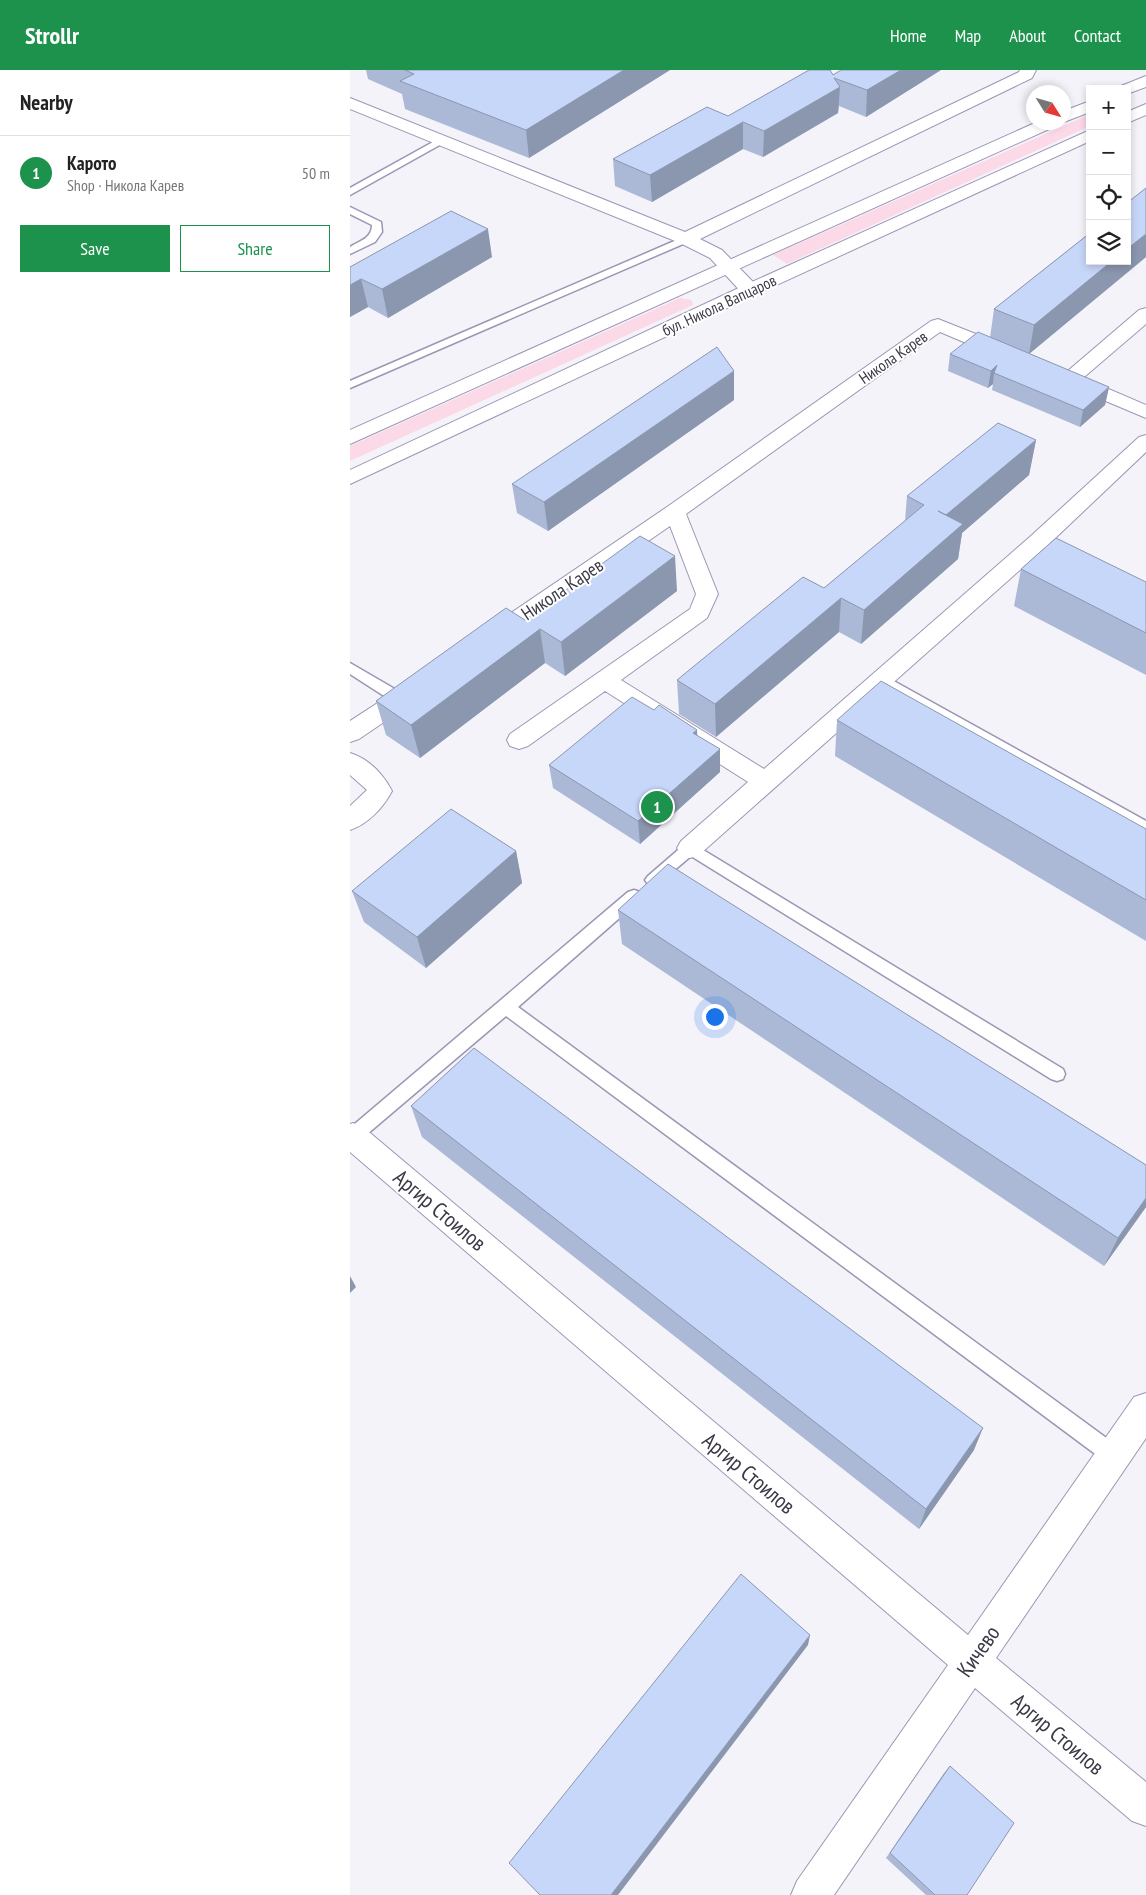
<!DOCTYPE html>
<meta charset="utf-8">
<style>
:root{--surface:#fff;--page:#f2f2f2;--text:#222;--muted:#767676;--line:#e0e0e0;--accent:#1c924d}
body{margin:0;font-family:"PT Sans Narrow",sans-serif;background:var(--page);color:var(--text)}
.controls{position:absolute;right:15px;top:15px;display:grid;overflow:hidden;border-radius:0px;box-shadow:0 2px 8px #0003}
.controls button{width:45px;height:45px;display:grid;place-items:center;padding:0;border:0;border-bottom:1px solid var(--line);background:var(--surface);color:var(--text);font:25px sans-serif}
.compass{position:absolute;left:676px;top:15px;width:45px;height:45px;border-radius:50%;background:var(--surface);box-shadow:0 2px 8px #0003;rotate:127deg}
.you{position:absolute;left:364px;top:946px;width:18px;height:18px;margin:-12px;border:4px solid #fff;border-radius:50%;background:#1a73e8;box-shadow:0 0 0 8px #1a73e833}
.badge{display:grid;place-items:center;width:32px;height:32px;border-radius:50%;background:var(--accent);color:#fff;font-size:16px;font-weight:700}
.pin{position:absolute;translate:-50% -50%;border:2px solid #fff;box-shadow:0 1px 5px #0006}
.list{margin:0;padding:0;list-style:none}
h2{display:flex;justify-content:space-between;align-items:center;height:65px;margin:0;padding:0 20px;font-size:21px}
h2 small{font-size:16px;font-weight:400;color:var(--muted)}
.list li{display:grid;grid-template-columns:32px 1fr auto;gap:15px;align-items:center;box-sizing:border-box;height:75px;padding:0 20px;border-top:1px solid var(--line)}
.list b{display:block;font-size:19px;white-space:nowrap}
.list p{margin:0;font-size:16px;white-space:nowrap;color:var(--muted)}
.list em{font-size:16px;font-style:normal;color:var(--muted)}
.actions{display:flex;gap:10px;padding:15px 20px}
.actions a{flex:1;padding:11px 0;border:1px solid var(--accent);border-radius:0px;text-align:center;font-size:18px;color:var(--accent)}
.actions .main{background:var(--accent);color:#fff}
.icon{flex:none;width:28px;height:28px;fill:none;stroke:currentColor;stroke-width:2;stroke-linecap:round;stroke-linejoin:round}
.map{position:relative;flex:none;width:796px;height:1825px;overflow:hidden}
header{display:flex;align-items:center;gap:30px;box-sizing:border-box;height:70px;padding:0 25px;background:var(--accent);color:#fff}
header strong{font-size:24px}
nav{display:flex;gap:28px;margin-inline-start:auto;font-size:18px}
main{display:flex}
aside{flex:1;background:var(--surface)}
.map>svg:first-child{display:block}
</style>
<header>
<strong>Strollr</strong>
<nav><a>Home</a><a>Map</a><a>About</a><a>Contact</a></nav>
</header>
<main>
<aside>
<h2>Nearby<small></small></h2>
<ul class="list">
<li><span class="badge">1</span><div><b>Карото</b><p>Shop · Никола Карев</p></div><em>50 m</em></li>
</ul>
<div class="actions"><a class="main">Save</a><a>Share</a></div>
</aside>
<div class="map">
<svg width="796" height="1825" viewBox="0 0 796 1825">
<rect width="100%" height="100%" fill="#f5f3fa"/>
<path fill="#fcd9e7" d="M 740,44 L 740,56 L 437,194 L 423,185 Z
M 330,228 L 342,230 L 343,235 L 0,391 L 0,376 Z"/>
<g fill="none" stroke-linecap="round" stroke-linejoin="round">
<g stroke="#9c96b4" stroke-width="3">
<path id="lane" d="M 92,67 L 97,70 L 95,72 L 0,125 L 0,118 Z
M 0,137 L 31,152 L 32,162 L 25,172 L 0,184 L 0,177 C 10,171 22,168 22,155 L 0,144 Z
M 336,166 L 340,167 L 341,169 L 340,171 L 0,318 L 0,311 Z
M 0,593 L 55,625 L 57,629 L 55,633 L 45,633 L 0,604 Z
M 531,604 L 796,751 L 796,764 L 526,612 L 524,609 L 526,606 Z
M 340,772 L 713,999 L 715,1004 L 713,1009 L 707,1011 L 701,1009 L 341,786 L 308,814 L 303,816 L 298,814 L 295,810 L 298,806 L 335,774 Z
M 284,820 L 290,822 L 292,826 L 290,830 L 168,937 L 770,1378 L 773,1385 L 770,1392 L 763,1395 L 756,1392 L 156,946 L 9,1071 L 0,1073 L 0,1058 L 278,822 Z"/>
</g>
<g stroke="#9c96b4" stroke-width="2">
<path id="street" d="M 670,0 L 686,0 L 682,8 L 350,169 L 372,180 L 407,216 L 409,220 L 407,224 L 400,226 L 393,224 L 360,188 L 330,173 L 0,39 L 0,28 L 335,162 L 669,2 Z
M 796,238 L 796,254 L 733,308 L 796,335 L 796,348 L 713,313 L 710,309 L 713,305 L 789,240 Z
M 588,249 L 661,278 L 664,282 L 661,286 L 654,288 L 647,286 L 590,262 L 336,444 L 368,524 L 357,548 L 271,610 L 414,699 L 682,465 L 789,367 L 796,365 L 796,382 L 698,475 L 349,785 L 340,788 L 331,785 L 327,778 L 331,771 L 398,712 L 255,621 L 178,676 L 169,679 L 160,676 L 157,670 L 160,664 L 340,539 L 346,524 L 320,456 L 149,574 L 141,576 L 133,574 L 130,568 L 133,562 L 317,437 L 581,251 Z
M 60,615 L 68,617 L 72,623 L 68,629 L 9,669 L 0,672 L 0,651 L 52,617 Z
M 0,683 C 19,689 33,704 42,721 C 33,738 18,754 0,760 L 0,736 L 17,720 L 0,705 Z
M 3,1053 L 13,1057 L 618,1565 L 784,1327 L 796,1323 L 796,1368 L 646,1588 L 796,1712 L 796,1756 L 782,1751 L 625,1618 L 484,1825 L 441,1825 L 447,1811 L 598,1595 L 0,1082 L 0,1054 Z"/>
</g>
<g stroke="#9c96b4" stroke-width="2">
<path id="secondary" d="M 796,6 L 796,17 L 777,24 L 777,19 L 769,19 L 771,16 Z
M 740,31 L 740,42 L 714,52 L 714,41 Z
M 796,34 L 796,45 L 777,53 L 777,42 Z
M 687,52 L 710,52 L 708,55 L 0,374 L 0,360 Z
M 740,60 L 740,71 L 407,224 L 0,414 L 0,400 L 393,216 Z"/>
</g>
<use href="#lane" fill="#fff" fill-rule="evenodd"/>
<use href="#street" fill="#fff" fill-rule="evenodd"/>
<use href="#secondary" fill="#fff" fill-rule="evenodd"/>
</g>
<path fill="#abb9d7" d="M 16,0 L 320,0 L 179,88 L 55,39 L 52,24 L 18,9 Z
M 591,0 L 516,47 L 489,36 L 488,43 L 413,87 L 393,79 L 302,132 L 265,116 L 263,89 L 378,46 L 483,5 Z
M 796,118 L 796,187 L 679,284 L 759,317 L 755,335 L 730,357 L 642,320 L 643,314 L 638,318 L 598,301 L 600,284 L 640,268 L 644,239 Z
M 142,187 L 38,248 L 18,237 L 0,247 L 0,197 Z
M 384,330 L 198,461 L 167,443 L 162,414 Z
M 686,370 L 679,405 L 612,463 L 608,489 L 511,574 L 489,562 L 366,667 L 329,644 L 327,610 L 474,518 L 555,451 L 557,426 Z
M 671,499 L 796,512 L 796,605 L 664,536 Z
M 327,521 L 215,606 L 195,593 L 70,688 L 36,665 L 26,631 L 175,550 Z
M 487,650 L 796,759 L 796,871 L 485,686 Z
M 348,666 L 370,702 L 290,774 L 203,718 L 199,695 Z
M 166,781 L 172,813 L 76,898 L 14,852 L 2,821 Z
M 268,840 L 796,1137 L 754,1196 L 272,874 Z
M 61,1036 L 624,1380 L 569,1459 L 72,1067 Z
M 600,1696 L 617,1825 L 576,1825 L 536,1788 L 594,1703 Z"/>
<path fill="#8b96af" d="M 274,0 L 320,0 L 179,88 L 176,60 Z
M 551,0 L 591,0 L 516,47 L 517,20 Z
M 490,17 L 488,43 L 413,87 L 414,61 Z
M 393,52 L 393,79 L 302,132 L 300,105 Z
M 138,159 L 142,187 L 38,248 L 32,219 Z
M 796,164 L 796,187 L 679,284 L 684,255 L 762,191 L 777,191 L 777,179 Z
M 11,209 L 18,237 L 0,247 L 0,215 Z
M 647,295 L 644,303 L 643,314 L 638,318 L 641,301 Z
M 384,301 L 384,330 L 198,461 L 194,432 Z
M 759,317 L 755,335 L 730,357 L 733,340 Z
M 686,370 L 679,405 L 612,463 L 608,489 L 511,574 L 514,540 L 596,445 Z
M 325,486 L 327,521 L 215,606 L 211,572 Z
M 491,528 L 489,562 L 366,667 L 365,634 Z
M 190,559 L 195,593 L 70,688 L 61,655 Z
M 347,660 L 348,683 L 343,663 Z
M 370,679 L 370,702 L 290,774 L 288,751 Z
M 166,781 L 172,813 L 76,898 L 67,867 Z
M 796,1128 L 796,1137 L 754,1196 L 768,1168 Z
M 0,1206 L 6,1217 L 0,1223 Z
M 633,1358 L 624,1380 L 569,1459 L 576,1439 Z
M 460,1565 L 458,1575 L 268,1825 L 261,1825 Z"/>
<path fill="#c7d7fa" stroke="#8b96af" d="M 55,0 L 274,0 L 176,60 L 50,11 L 64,4 Z
M 459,0 L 480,0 L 483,5 L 491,0 L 551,0 L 517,20 L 484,8 L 490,17 L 414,61 L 393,52 L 300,105 L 263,89 L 357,37 L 378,46 Z
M 796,118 L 796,164 L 777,179 L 777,133 Z
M 101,141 L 138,159 L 32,219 L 11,209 L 0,215 L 0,197 Z
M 740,163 L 740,191 L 762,191 L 684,255 L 644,239 Z
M 628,262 L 759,317 L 733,340 L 644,303 L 647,295 L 641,301 L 600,284 Z
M 367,277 L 384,301 L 194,432 L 162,414 Z
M 648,353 L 686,370 L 596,445 L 588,441 L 613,454 L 514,540 L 491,528 L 365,634 L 327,610 L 453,507 L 474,518 L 574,435 L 557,426 Z
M 290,466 L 325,486 L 211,572 L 190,559 L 61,655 L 26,631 L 156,538 L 175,550 Z
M 706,468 L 796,512 L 796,563 L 671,499 Z
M 531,611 L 796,759 L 796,830 L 487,650 Z
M 282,627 L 304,640 L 309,635 L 347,660 L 343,663 L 370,679 L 288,751 L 199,695 Z
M 101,739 L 166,781 L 67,867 L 2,821 Z
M 318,794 L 796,1095 L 796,1128 L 768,1168 L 268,840 Z
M 124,978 L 633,1358 L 576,1439 L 61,1036 Z
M 391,1504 L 460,1565 L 261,1825 L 190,1825 L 159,1793 Z
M 600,1696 L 664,1753 L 617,1825 L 585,1825 L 540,1783 Z"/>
<g text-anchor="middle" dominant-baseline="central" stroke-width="4" stroke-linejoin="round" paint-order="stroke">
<g font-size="16" fill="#3b3945" stroke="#fff">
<text transform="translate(369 235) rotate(-25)">бул. Никола Вапцаров</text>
<text transform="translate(543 287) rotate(-35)">Никола Карев</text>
</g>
<g font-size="19" fill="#3b3945" stroke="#fff">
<text transform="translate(212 519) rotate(-34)">Никола Карев</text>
</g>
<g font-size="22" fill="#3b3945" stroke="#fff">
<text transform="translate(90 1140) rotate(40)">Аргир Стоилов</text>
<text transform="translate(399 1403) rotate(40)">Аргир Стоилов</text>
<text transform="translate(628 1581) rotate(-55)">Кичево</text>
<text transform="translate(708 1664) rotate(40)">Аргир Стоилов</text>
</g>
</g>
</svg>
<div class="controls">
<button>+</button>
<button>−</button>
<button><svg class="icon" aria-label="locate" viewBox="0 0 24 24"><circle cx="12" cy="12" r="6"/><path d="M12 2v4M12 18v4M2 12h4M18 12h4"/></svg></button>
<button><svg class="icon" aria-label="layers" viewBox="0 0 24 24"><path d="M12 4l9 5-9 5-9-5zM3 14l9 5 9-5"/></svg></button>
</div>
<svg class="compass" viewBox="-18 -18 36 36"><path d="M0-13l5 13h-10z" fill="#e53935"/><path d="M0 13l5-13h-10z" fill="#767676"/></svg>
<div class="you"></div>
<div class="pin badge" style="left:307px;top:737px">1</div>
</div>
</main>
